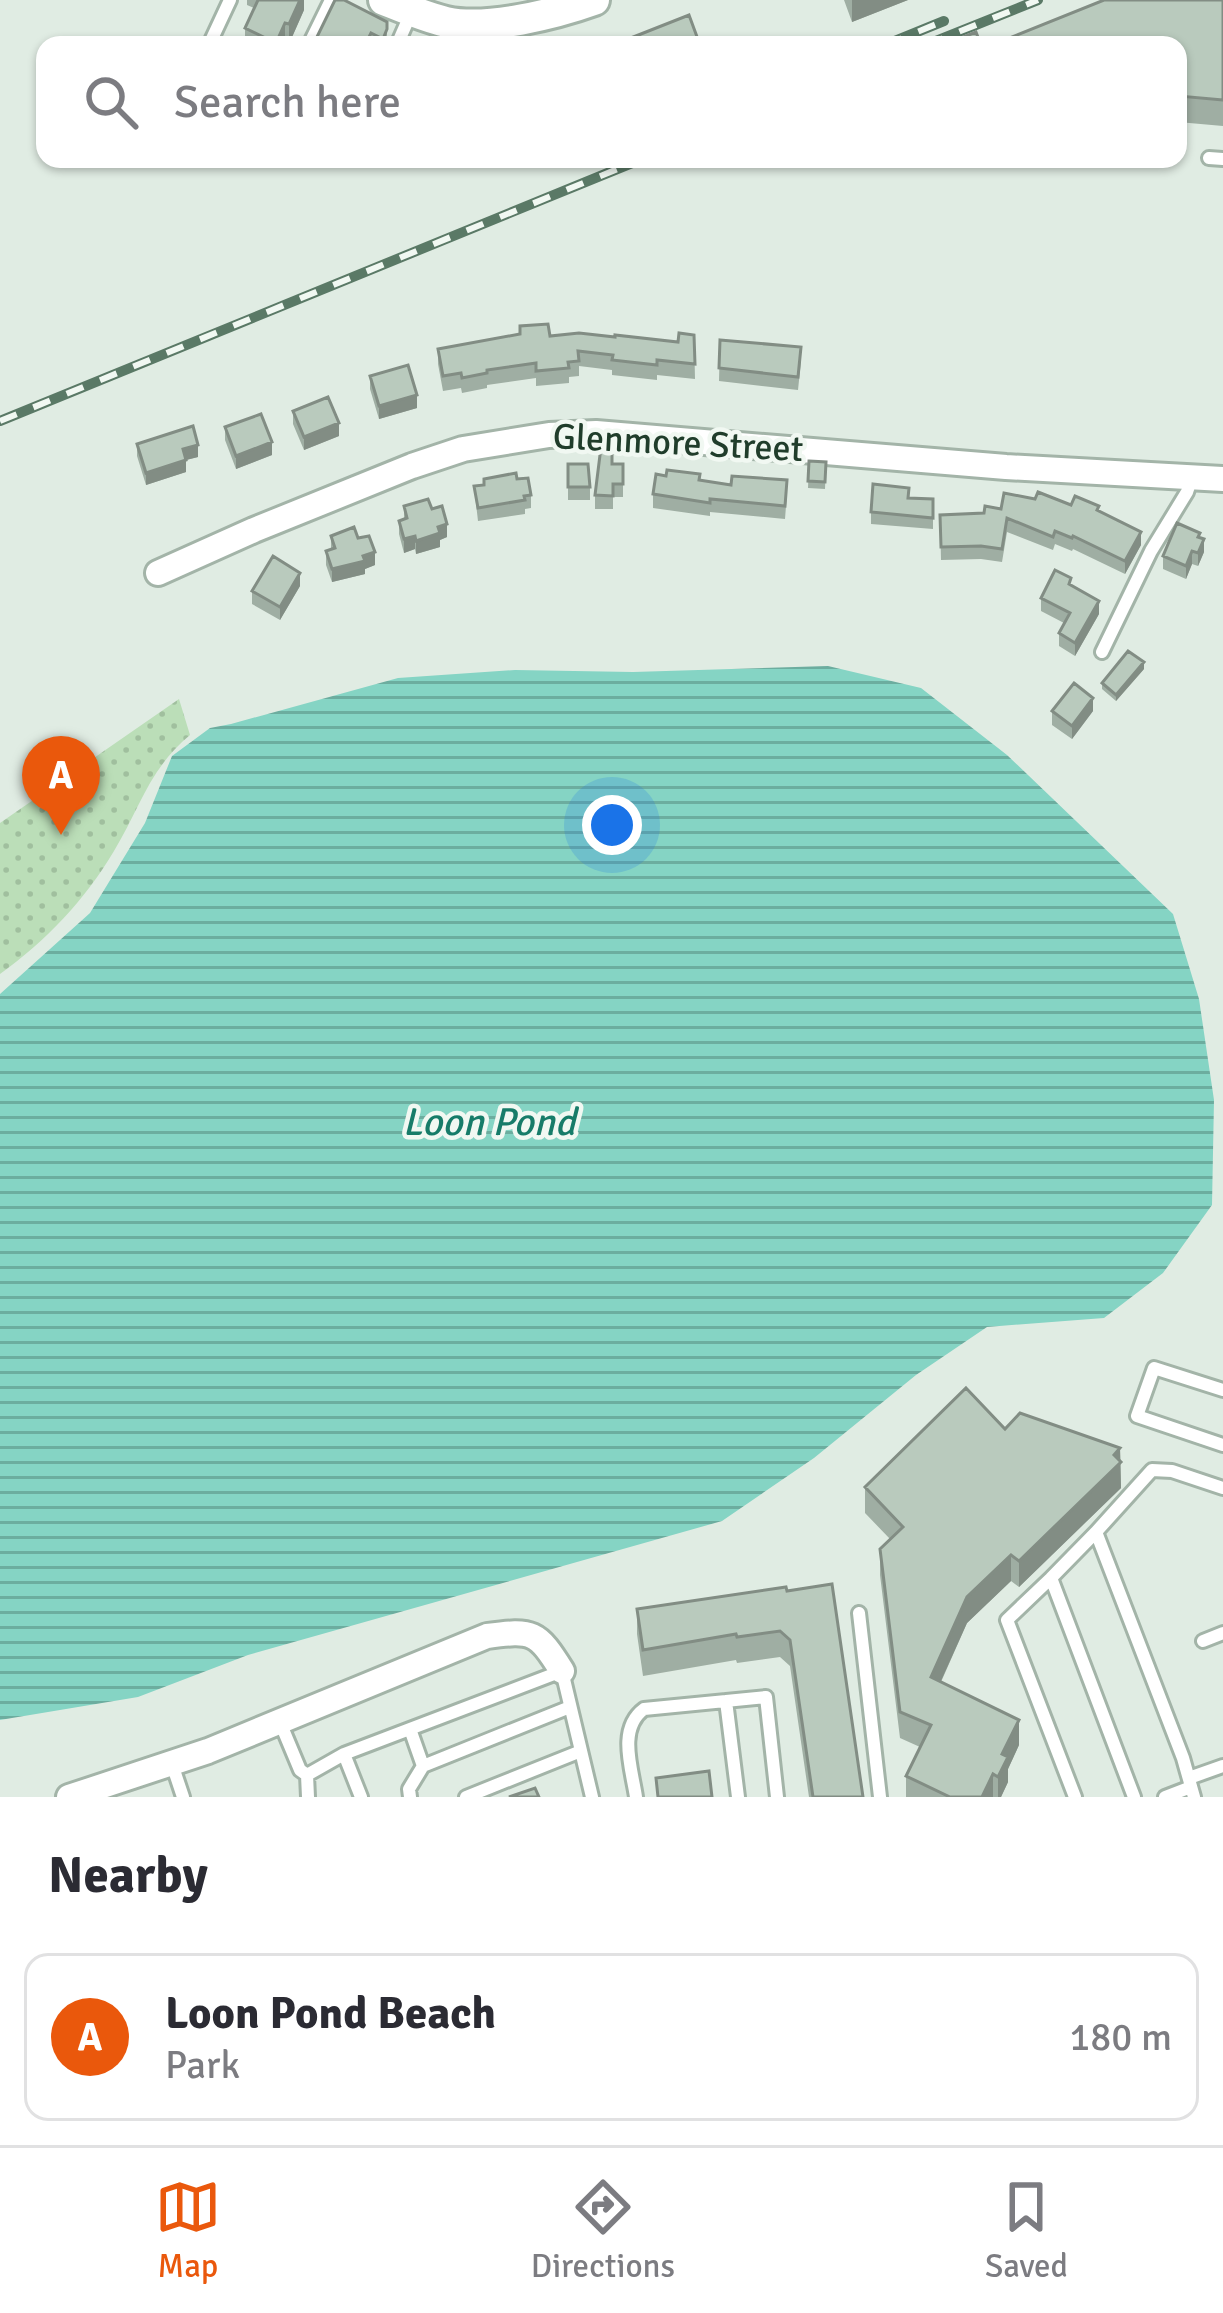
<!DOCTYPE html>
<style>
:root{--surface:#fff;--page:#f2f2f3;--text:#2b2b33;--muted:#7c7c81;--line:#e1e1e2;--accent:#ea580c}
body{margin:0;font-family:Signika,sans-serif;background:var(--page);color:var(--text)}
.you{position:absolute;left:612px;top:825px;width:42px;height:42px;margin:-30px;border:9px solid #fff;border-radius:50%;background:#1a73e8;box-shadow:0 0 0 18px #1a73e833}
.badge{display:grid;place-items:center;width:78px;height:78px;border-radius:50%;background:var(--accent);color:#fff;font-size:39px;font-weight:700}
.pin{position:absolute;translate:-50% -99px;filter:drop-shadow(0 3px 6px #0008)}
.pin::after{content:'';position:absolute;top:63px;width:42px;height:36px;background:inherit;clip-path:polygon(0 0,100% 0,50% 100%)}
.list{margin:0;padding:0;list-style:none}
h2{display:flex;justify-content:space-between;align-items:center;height:156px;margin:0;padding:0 48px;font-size:51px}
h2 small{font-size:39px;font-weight:400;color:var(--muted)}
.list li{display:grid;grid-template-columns:78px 1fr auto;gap:36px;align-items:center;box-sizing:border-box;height:168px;margin:0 24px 24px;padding:0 24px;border:3px solid var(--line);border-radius:24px}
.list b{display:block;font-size:45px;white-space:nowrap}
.list p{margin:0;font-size:39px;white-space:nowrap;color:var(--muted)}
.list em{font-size:39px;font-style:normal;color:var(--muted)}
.icon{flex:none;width:66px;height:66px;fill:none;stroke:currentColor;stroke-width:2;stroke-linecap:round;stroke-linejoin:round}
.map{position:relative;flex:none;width:1223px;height:1797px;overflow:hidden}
.search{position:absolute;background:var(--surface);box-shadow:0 3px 9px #0004;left:36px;right:36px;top:36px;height:132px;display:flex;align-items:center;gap:30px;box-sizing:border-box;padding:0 42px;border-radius:24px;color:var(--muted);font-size:45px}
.sheet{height:348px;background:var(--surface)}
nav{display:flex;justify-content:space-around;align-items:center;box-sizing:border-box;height:168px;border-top:3px solid var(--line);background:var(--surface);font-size:33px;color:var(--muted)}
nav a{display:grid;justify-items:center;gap:6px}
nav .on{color:var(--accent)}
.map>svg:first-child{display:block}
</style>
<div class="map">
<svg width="1223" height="1797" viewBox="0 0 1223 1797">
<defs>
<pattern id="park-dots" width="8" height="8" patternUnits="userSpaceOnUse" patternTransform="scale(3)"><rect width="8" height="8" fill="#bbdeb8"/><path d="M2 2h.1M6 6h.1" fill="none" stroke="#a0bf9e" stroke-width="1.8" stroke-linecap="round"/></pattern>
<pattern id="water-rules" width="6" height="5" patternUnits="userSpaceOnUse" patternTransform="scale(3)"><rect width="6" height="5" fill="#85d4c4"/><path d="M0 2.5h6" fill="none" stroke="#6cad9f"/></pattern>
</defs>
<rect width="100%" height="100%" fill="#e0ece3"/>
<path fill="url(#park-dots)" d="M 179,699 L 190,735 C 149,769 140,808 114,851 C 85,900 46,941 0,974 L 0,823 Z"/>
<path fill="url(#water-rules)" d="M 828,666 L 921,688 L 1007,755 L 1173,914 L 1199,999 L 1214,1100 L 1212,1205 L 1163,1273 L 1104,1318 L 987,1327 L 916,1375 L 814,1458 L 722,1521 L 248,1655 L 138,1697 L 0,1720 L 0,994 L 90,913 L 145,823 L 172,756 L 210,728 L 231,724 L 398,678 L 515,670 L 633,672 Z"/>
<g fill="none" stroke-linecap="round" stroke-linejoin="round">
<g stroke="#a3b4a8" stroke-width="18">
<path id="service" d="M 209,45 L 230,0
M 309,45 L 331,0
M 397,45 L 411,13
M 1209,158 L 1223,159
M 1102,652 L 1151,551 L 1187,492 L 1192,477
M 1223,1390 L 1154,1368 L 1137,1416 L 1223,1445
M 1096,1532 L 1051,1578 L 1134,1797
M 1051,1578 L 1007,1620 L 1075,1797
M 859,1613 L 880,1797
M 1203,1641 L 1223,1633
M 726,1701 L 738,1797
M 280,1722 L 300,1770 L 307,1775 L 344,1754
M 410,1729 L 423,1766 L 570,1707
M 172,1764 L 183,1797
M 307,1775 L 308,1797
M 1189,1778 L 1223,1766
M 361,1797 L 344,1754 L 562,1671 L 592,1797
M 410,1797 L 409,1789 L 423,1766
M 466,1797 L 581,1751
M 636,1797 C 632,1769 617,1729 644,1709 L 766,1697 L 777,1797
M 1165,1797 L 1191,1787
M 1194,1797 L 1183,1758 L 1096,1532 L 1152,1470 L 1172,1471 L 1223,1488"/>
</g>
<g stroke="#a3b4a8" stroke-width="30">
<path id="minor" d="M 158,573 L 254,530 L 412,466 L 463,449 L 549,435 L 596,433 L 1006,467 L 1223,479
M 69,1797 L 208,1751 L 487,1636 C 533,1630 537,1631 562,1671"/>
</g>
<g stroke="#a3b4a8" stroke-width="36">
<path id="tertiary" d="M 384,0 C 404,8 425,17 446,22 C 487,31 555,14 594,0"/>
</g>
<use href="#service" stroke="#fff" stroke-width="12"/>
<use href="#minor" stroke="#fff" stroke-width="24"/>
<use href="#tertiary" stroke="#fff" stroke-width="30"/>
<g stroke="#5a7966" stroke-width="10">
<path id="rail" d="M 885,45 L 944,21
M 926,45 L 1038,0
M 0,421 L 642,159"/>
</g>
<use href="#rail" stroke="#f1f8f2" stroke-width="6" stroke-dasharray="18" stroke-linecap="butt"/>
</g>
<path fill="#9faea3" d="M 247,0 L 304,0 L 304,10 L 289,44 L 245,45 L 245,28 L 254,8 L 247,5 Z
M 844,0 L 908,0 L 852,22 Z
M 1223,0 L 1223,126 L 1178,122 L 1178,45 Z
M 387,22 L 387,45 L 313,45 Z
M 694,335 L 695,379 L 657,375 L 657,380 L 612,375 L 612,370 L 579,366 L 579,376 L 569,377 L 569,383 L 536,386 L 536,378 L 487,385 L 487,388 L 462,393 L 461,388 L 443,391 L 438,364 L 438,349 L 550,336 L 678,342 Z
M 720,340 L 801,361 L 798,390 L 719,381 Z
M 370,376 L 417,408 L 379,419 L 370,389 Z
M 293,411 L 339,436 L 304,450 L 293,424 Z
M 225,427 L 272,455 L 236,469 L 225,440 Z
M 137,444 L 198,457 L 186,460 L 186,472 L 146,485 L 137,456 Z
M 809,461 L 826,462 L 825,489 L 808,488 Z
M 568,464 L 590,487 L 590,500 L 568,500 Z
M 612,464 L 623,464 L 623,497 L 613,497 L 613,509 L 595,509 L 595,495 Z
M 517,479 L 531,495 L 531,508 L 525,509 L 525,514 L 478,521 L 474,486 Z
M 700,480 L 787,493 L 785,519 L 710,512 L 710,516 L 653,508 L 653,494 Z
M 909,498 L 933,499 L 933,529 L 871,524 L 871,512 Z
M 1071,505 L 1099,510 L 1141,545 L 1125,574 L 1073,549 L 1072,551 L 1055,544 L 1053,550 L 1007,532 L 1002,562 L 981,559 L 941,560 L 940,515 L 984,513 L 1001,509 Z
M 404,506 L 432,509 L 447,537 L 440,540 L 440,547 L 416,554 L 415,549 L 404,553 L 399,534 L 399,521 L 404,519 Z
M 331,536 L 358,538 L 375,565 L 365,569 L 365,574 L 332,582 L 326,565 L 326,551 L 331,549 Z
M 1200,537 L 1204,552 L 1198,566 L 1192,564 L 1186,579 L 1163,569 L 1163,556 Z
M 1071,585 L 1099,614 L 1075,656 L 1059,646 L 1059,633 L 1064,623 L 1041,611 L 1041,598 Z
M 300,586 L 280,620 L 252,604 L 252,591 Z
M 1144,669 L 1116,701 L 1102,689 L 1102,683 Z
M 1052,711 L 1093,711 L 1072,739 L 1052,725 Z
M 1005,1429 L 1120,1448 L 1121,1488 L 1019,1587 L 1011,1581 L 967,1623 L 941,1682 L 1019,1745 L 1008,1769 L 1008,1782 L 1001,1797 L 906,1797 L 906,1776 L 920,1747 L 900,1738 L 880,1575 L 880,1549 L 890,1539 L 865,1513 L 865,1487 Z
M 786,1587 L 863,1797 L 809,1797 L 790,1666 L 780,1657 L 737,1663 L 736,1660 L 643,1676 L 637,1634 L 637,1609 Z"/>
<path fill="#828d84" d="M 300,0 L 304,0 L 304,10 L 289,44 L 289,24 Z
M 852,0 L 908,0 L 852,22 Z
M 285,23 L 285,42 L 284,45 L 276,45 Z
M 417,395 L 417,408 L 379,419 L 379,406 Z
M 339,423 L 339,436 L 304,450 L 304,437 Z
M 272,442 L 272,455 L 236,469 L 236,456 Z
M 198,445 L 198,457 L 186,460 L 186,472 L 146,485 L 146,473 L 183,449 Z
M 447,524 L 447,537 L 440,540 L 440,547 L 416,554 L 416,541 L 438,527 Z
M 1141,532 L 1141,545 L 1125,574 L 1125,561 Z
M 415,536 L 415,549 L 404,553 L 404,539 Z
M 1204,539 L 1204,552 L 1198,566 L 1198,553 Z
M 1192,551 L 1192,564 L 1186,579 L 1186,566 Z
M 375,552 L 375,565 L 365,569 L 365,574 L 332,582 L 332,569 Z
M 300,573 L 300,586 L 280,620 L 280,607 Z
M 1099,601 L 1099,614 L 1075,656 L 1075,643 Z
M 1144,662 L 1144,669 L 1116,701 L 1116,695 Z
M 1093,698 L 1093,711 L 1072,739 L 1072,726 Z
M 1120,1448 L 1121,1488 L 1019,1587 L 1019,1561 Z
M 1011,1555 L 1011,1581 L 967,1623 L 931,1703 L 931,1677 L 967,1597 Z
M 1019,1720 L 1019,1745 L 1008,1769 L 1008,1782 L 1001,1797 L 998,1797 L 998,1777 L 1002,1754 Z
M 993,1774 L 993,1797 L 982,1797 Z"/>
<path fill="#b9cabd" stroke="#828d84" stroke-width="3" d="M 258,0 L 300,0 L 289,24 L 285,23 L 276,43 L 245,28 Z
M 335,0 L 344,0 L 387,22 L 387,29 L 383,39 L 371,33 L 365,45 L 313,45 Z
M 1104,0 L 1223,0 L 1223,100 L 1178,96 L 1178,45 L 992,45 Z
M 689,15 L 700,45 L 613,45 Z
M 976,32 L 981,45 L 943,45 Z
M 548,324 L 550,336 L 579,333 L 615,337 L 615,335 L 678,342 L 679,333 L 694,335 L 695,364 L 657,360 L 657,365 L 612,360 L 613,355 L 578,351 L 579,361 L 568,362 L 569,368 L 536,371 L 536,363 L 487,370 L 487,373 L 462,378 L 461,373 L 443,376 L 438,349 L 520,334 L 520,326 Z
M 720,340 L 801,347 L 798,377 L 719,368 Z
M 408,365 L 417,395 L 379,406 L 370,376 Z
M 328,397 L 339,423 L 304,437 L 293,411 Z
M 261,414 L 272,442 L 236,456 L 225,427 Z
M 193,426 L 198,445 L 183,449 L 186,460 L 146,473 L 137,444 Z
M 602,439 L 612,440 L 612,464 L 623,464 L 623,484 L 613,484 L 613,496 L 595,495 Z
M 809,461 L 826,462 L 825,482 L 808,481 Z
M 568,464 L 588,464 L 590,487 L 568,487 Z
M 667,470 L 700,474 L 699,480 L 731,485 L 732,476 L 787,480 L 785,506 L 710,499 L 710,503 L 653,494 L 656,474 L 666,476 Z
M 516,473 L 517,479 L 528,478 L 531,495 L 524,496 L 525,500 L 478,508 L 474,486 L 484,485 L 484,479 Z
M 873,484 L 909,488 L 908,498 L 933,499 L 933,518 L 871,512 Z
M 1038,492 L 1071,505 L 1075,496 L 1099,506 L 1097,510 L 1141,532 L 1125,561 L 1073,536 L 1072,538 L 1055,531 L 1053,537 L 1007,518 L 1002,549 L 981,546 L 941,547 L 940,515 L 984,513 L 985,506 L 1001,509 L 1004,493 L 1035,499 Z
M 428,499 L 432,509 L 442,506 L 447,524 L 438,527 L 440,533 L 416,541 L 415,536 L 404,539 L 399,521 L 407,518 L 404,506 Z
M 1177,523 L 1200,533 L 1198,537 L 1204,539 L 1198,553 L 1192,551 L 1186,566 L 1163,556 Z
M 354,527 L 358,538 L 369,536 L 375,552 L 363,556 L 365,561 L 332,569 L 326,551 L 335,548 L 331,536 Z
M 273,556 L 300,573 L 280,607 L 252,591 Z
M 1055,570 L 1071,578 L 1069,584 L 1099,601 L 1075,643 L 1059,633 L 1070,613 L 1041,598 Z
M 1128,651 L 1144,662 L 1116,695 L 1102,683 Z
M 1074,683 L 1093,698 L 1072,726 L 1052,711 Z
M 966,1388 L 1005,1429 L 1020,1413 L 1120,1448 L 1114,1455 L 1121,1462 L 1019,1561 L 1011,1555 L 967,1597 L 931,1677 L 1019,1720 L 1002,1754 L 1008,1757 L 998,1777 L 993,1774 L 982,1797 L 950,1797 L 906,1776 L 931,1725 L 900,1712 L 880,1549 L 903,1527 L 865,1487 Z
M 832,1584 L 863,1797 L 813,1797 L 790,1640 L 780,1631 L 737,1637 L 736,1634 L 643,1650 L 637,1609 L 786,1587 L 787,1591 Z
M 709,1771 L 712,1797 L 658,1797 L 656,1778 Z
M 535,1788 L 539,1797 L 509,1797 Z"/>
<g text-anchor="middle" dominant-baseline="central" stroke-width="9" stroke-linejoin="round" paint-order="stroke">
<g font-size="36" fill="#203d2b" stroke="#f1f8f2">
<text transform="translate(678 443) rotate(3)">Glenmore Street</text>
</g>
<g font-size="39" font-style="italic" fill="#177c69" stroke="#f1f8f2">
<text x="489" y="1122">Loon Pond</text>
</g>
</g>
</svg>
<div class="you"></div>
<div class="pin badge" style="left:61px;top:835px">A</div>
<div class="search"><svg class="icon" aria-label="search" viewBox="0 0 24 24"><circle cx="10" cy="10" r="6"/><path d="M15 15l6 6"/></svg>Search here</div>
</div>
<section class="sheet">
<h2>Nearby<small></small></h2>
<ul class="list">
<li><span class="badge">A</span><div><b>Loon Pond Beach</b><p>Park</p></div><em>180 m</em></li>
</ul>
</section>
<nav>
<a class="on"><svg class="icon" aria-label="map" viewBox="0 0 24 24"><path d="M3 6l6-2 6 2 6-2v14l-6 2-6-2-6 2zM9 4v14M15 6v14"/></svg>Map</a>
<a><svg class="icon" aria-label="directions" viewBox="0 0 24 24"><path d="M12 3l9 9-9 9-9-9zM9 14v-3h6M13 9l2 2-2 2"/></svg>Directions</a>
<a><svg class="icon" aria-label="saved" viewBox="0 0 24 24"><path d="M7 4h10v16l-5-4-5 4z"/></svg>Saved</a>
</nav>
